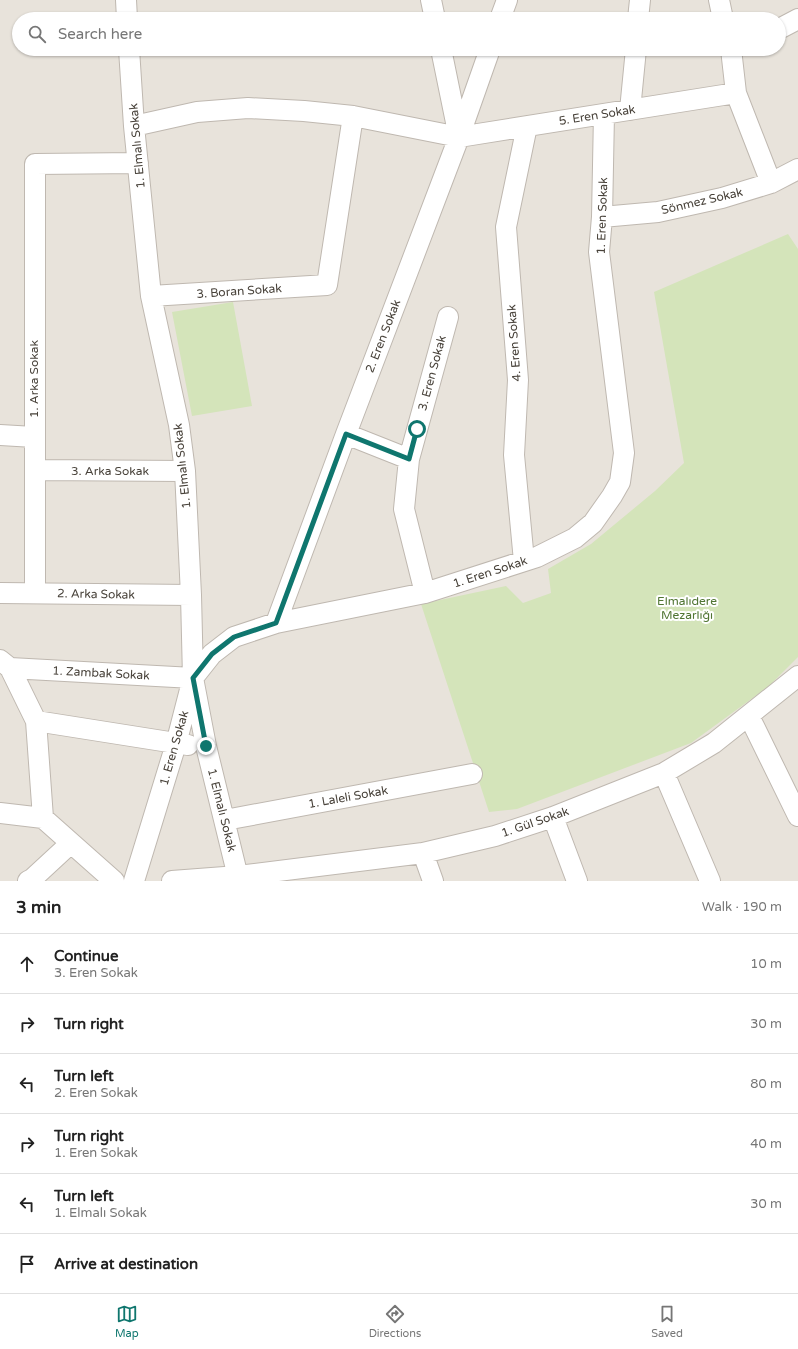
<!DOCTYPE html>
<meta charset="utf-8">
<style>
:root{--surface:#fff;--page:#f6f6f6;--text:#222;--muted:#767676;--line:#e0e0e0;--accent:#0f766e}
body{margin:0;font-family:"Varela Round",sans-serif;background:var(--page);color:var(--text)}
.stop{position:absolute;width:12px;height:12px;margin:-9px;border:3px solid #0f766e;border-radius:50%;background:#fff}
.stop.end{background:#0f766e;border-color:#fff;box-shadow:0 1px 4px #0008}
.list{margin:0;padding:0;list-style:none}
h2{display:flex;justify-content:space-between;align-items:center;height:52px;margin:0;padding:0 16px;font-size:17px}
h2 small{font-size:13px;font-weight:400;color:var(--muted)}
.list li{display:grid;grid-template-columns:26px 1fr auto;gap:12px;align-items:center;box-sizing:border-box;height:60px;padding:0 16px;border-top:1px solid var(--line)}
.list b{display:block;font-size:15px;white-space:nowrap}
.list p{margin:0;font-size:13px;white-space:nowrap;color:var(--muted)}
.list em{font-size:13px;font-style:normal;color:var(--muted)}
.icon{flex:none;width:22px;height:22px;fill:none;stroke:currentColor;stroke-width:2;stroke-linecap:round;stroke-linejoin:round}
.map{position:relative;flex:none;width:798px;height:881px;overflow:hidden}
.search{position:absolute;background:var(--surface);box-shadow:0 1px 3px #0004;left:12px;right:12px;top:12px;height:44px;display:flex;align-items:center;gap:10px;box-sizing:border-box;padding:0 14px;border-radius:22px;color:var(--muted);font-size:15px}
.sheet{height:412px;background:var(--surface)}
nav{display:flex;justify-content:space-around;align-items:center;box-sizing:border-box;height:56px;border-top:1px solid var(--line);background:var(--surface);font-size:11px;color:var(--muted)}
nav a{display:grid;justify-items:center;gap:2px}
nav .on{color:var(--accent)}
.map>svg:first-child{display:block}
</style>
<div class="map">
<svg width="798" height="881" viewBox="0 0 798 881">
<rect width="100%" height="100%" fill="#f4f1ec"/>
<path fill="#e8e3db" fill-rule="evenodd" d="M 0,0 L 798,0 L 798,881 L 0,881 ZM 19,19 L 779,19 L 779,49 L 19,49 Z"/>
<path fill="#d4e4ba" d="M 788,234 L 798,249 L 798,657 L 769,686 L 691,743 L 517,809 L 489,812 L 421,604 L 506,586 L 523,603 L 551,593 L 548,569 L 591,544 L 655,491 L 684,463 L 654,292 Z
M 233,302 L 252,406 L 192,416 L 172,312 Z"/>
<g fill="none" stroke-linecap="round" stroke-linejoin="round">
<g stroke="#bfb8b0" stroke-width="22">
<path id="minor" d="M 126,0 L 127,19
M 431,0 L 435,19
M 719,0 L 723,19
M 500,19 L 507,0
M 638,19 L 640,0
M 779,29 L 798,19
M 129,49 L 134,126 L 151,296 L 179,425 L 185,471 L 191,595 L 193,678 L 206,746 L 239,881
M 441,49 L 459,137
M 731,49 L 736,93 L 771,183
M 630,110 L 636,49
M 134,126 L 197,112 L 248,108 L 304,111 L 353,116 L 459,137 L 736,93
M 602,217 L 658,212 L 722,198 L 771,183 L 798,169
M 151,296 L 327,285 L 353,116
M 346,434 L 409,459
M 0,435 L 34,437
M 35,470 L 185,471
M 524,561 L 514,455 L 518,380 L 506,227 L 527,126
M 0,593 L 191,595
M 35,593 L 35,164 L 138,163
M 425,593 L 404,509 L 409,459 L 448,317
M 276,623 L 346,434 L 459,137 L 490,49
M 0,660 L 10,668 L 36,721 L 43,818 L 114,881
M 10,668 L 193,678
M 749,716 L 798,816
M 36,721 L 188,745
M 664,773 L 710,881
M 0,813 L 43,818
M 553,817 L 577,881
M 225,820 L 472,774
M 423,853 L 433,881
M 28,881 L 32,879 L 71,843
M 134,881 L 176,744 L 193,678 L 212,654 L 234,637 L 276,623 L 425,593 L 537,557 L 575,538 L 593,523 L 612,496 L 620,482 L 624,453 L 599,252 L 602,217 L 604,114
M 172,881 L 238,876 L 423,853 L 495,836 L 553,817 L 664,773 L 714,743 L 798,676"/>
</g>
<use href="#minor" stroke="#fff" stroke-width="20"/>
</g>
<g fill="none" stroke-linecap="round" stroke-linejoin="round">
<path stroke="#0f766e" stroke-width="5" d="M 206,746 L 193,678 L 212,654 L 234,637 L 276,623 L 346,434 L 409,459 L 417,429"/>
</g>
<g text-anchor="middle" dominant-baseline="central" stroke-width="4" stroke-linejoin="round" paint-order="stroke">
<g font-size="12" fill="#48423a" stroke="#fff">
<text transform="translate(597 115) rotate(-9)">5. Eren Sokak</text>
<text transform="translate(137 146) rotate(-95)">1. Elmalı Sokak</text>
<text transform="translate(702 201) rotate(-13)">Sönmez Sokak</text>
<text transform="translate(602 216) rotate(-88)">1. Eren Sokak</text>
<text transform="translate(239 291) rotate(-4)">3. Boran Sokak</text>
<text transform="translate(383 336) rotate(-69)">2. Eren Sokak</text>
<text transform="translate(514 343) rotate(-94)">4. Eren Sokak</text>
<text transform="translate(432 373) rotate(-75)">3. Eren Sokak</text>
<text transform="translate(34 379) rotate(-90)">1. Arka Sokak</text>
<text transform="translate(182 466) rotate(-96)">1. Elmalı Sokak</text>
<text x="110" y="471">3. Arka Sokak</text>
<text transform="translate(490 572) rotate(-18)">1. Eren Sokak</text>
<text transform="translate(96 594) rotate(1)">2. Arka Sokak</text>
<text transform="translate(101 673) rotate(3)">1. Zambak Sokak</text>
<text transform="translate(174 748) rotate(-74)">1. Eren Sokak</text>
<text transform="translate(348 797) rotate(-10)">1. Laleli Sokak</text>
<text transform="translate(222 810) rotate(76)">1. Elmalı Sokak</text>
<text transform="translate(535 822) rotate(-19)">1. Gül Sokak</text>
</g>
<g font-size="12" fill="#507533" stroke="#fff">
<text x="687" y="601">Elmalıdere<tspan x="687" dy="14">Mezarlığı</tspan></text>
</g>
</g>
</svg>
<div class="stop" style="left:417px;top:429px"></div>
<div class="stop end" style="left:206px;top:746px"></div>
<div class="search"><svg class="icon" aria-label="search" viewBox="0 0 24 24"><circle cx="10" cy="10" r="6"/><path d="M15 15l6 6"/></svg>Search here</div>
</div>
<section class="sheet">
<h2>3 min<small>Walk · 190 m</small></h2>
<ul class="list">
<li><svg class="icon" aria-label="ahead" viewBox="0 0 24 24"><path d="M12 20V5M6 11l6-6 6 6"/></svg><div><b>Continue</b><p>3. Eren Sokak</p></div><em>10 m</em></li>
<li><svg class="icon" aria-label="right" viewBox="0 0 24 24"><path d="M7 20v-9h11M14 6l5 5-5 5"/></svg><div><b>Turn right</b></div><em>30 m</em></li>
<li><svg class="icon" aria-label="left" viewBox="0 0 24 24"><path d="M17 20v-9H6M10 6l-5 5 5 5"/></svg><div><b>Turn left</b><p>2. Eren Sokak</p></div><em>80 m</em></li>
<li><svg class="icon" aria-label="right" viewBox="0 0 24 24"><path d="M7 20v-9h11M14 6l5 5-5 5"/></svg><div><b>Turn right</b><p>1. Eren Sokak</p></div><em>40 m</em></li>
<li><svg class="icon" aria-label="left" viewBox="0 0 24 24"><path d="M17 20v-9H6M10 6l-5 5 5 5"/></svg><div><b>Turn left</b><p>1. Elmalı Sokak</p></div><em>30 m</em></li>
<li><svg class="icon" aria-label="arrive" viewBox="0 0 24 24"><path d="M6 21V4h12l-3 4 3 4H6"/></svg><div><b>Arrive at destination</b></div></li>
</ul>
</section>
<nav>
<a class="on"><svg class="icon" aria-label="map" viewBox="0 0 24 24"><path d="M3 6l6-2 6 2 6-2v14l-6 2-6-2-6 2zM9 4v14M15 6v14"/></svg>Map</a>
<a><svg class="icon" aria-label="directions" viewBox="0 0 24 24"><path d="M12 3l9 9-9 9-9-9zM9 14v-3h6M13 9l2 2-2 2"/></svg>Directions</a>
<a><svg class="icon" aria-label="saved" viewBox="0 0 24 24"><path d="M7 4h10v16l-5-4-5 4z"/></svg>Saved</a>
</nav>
